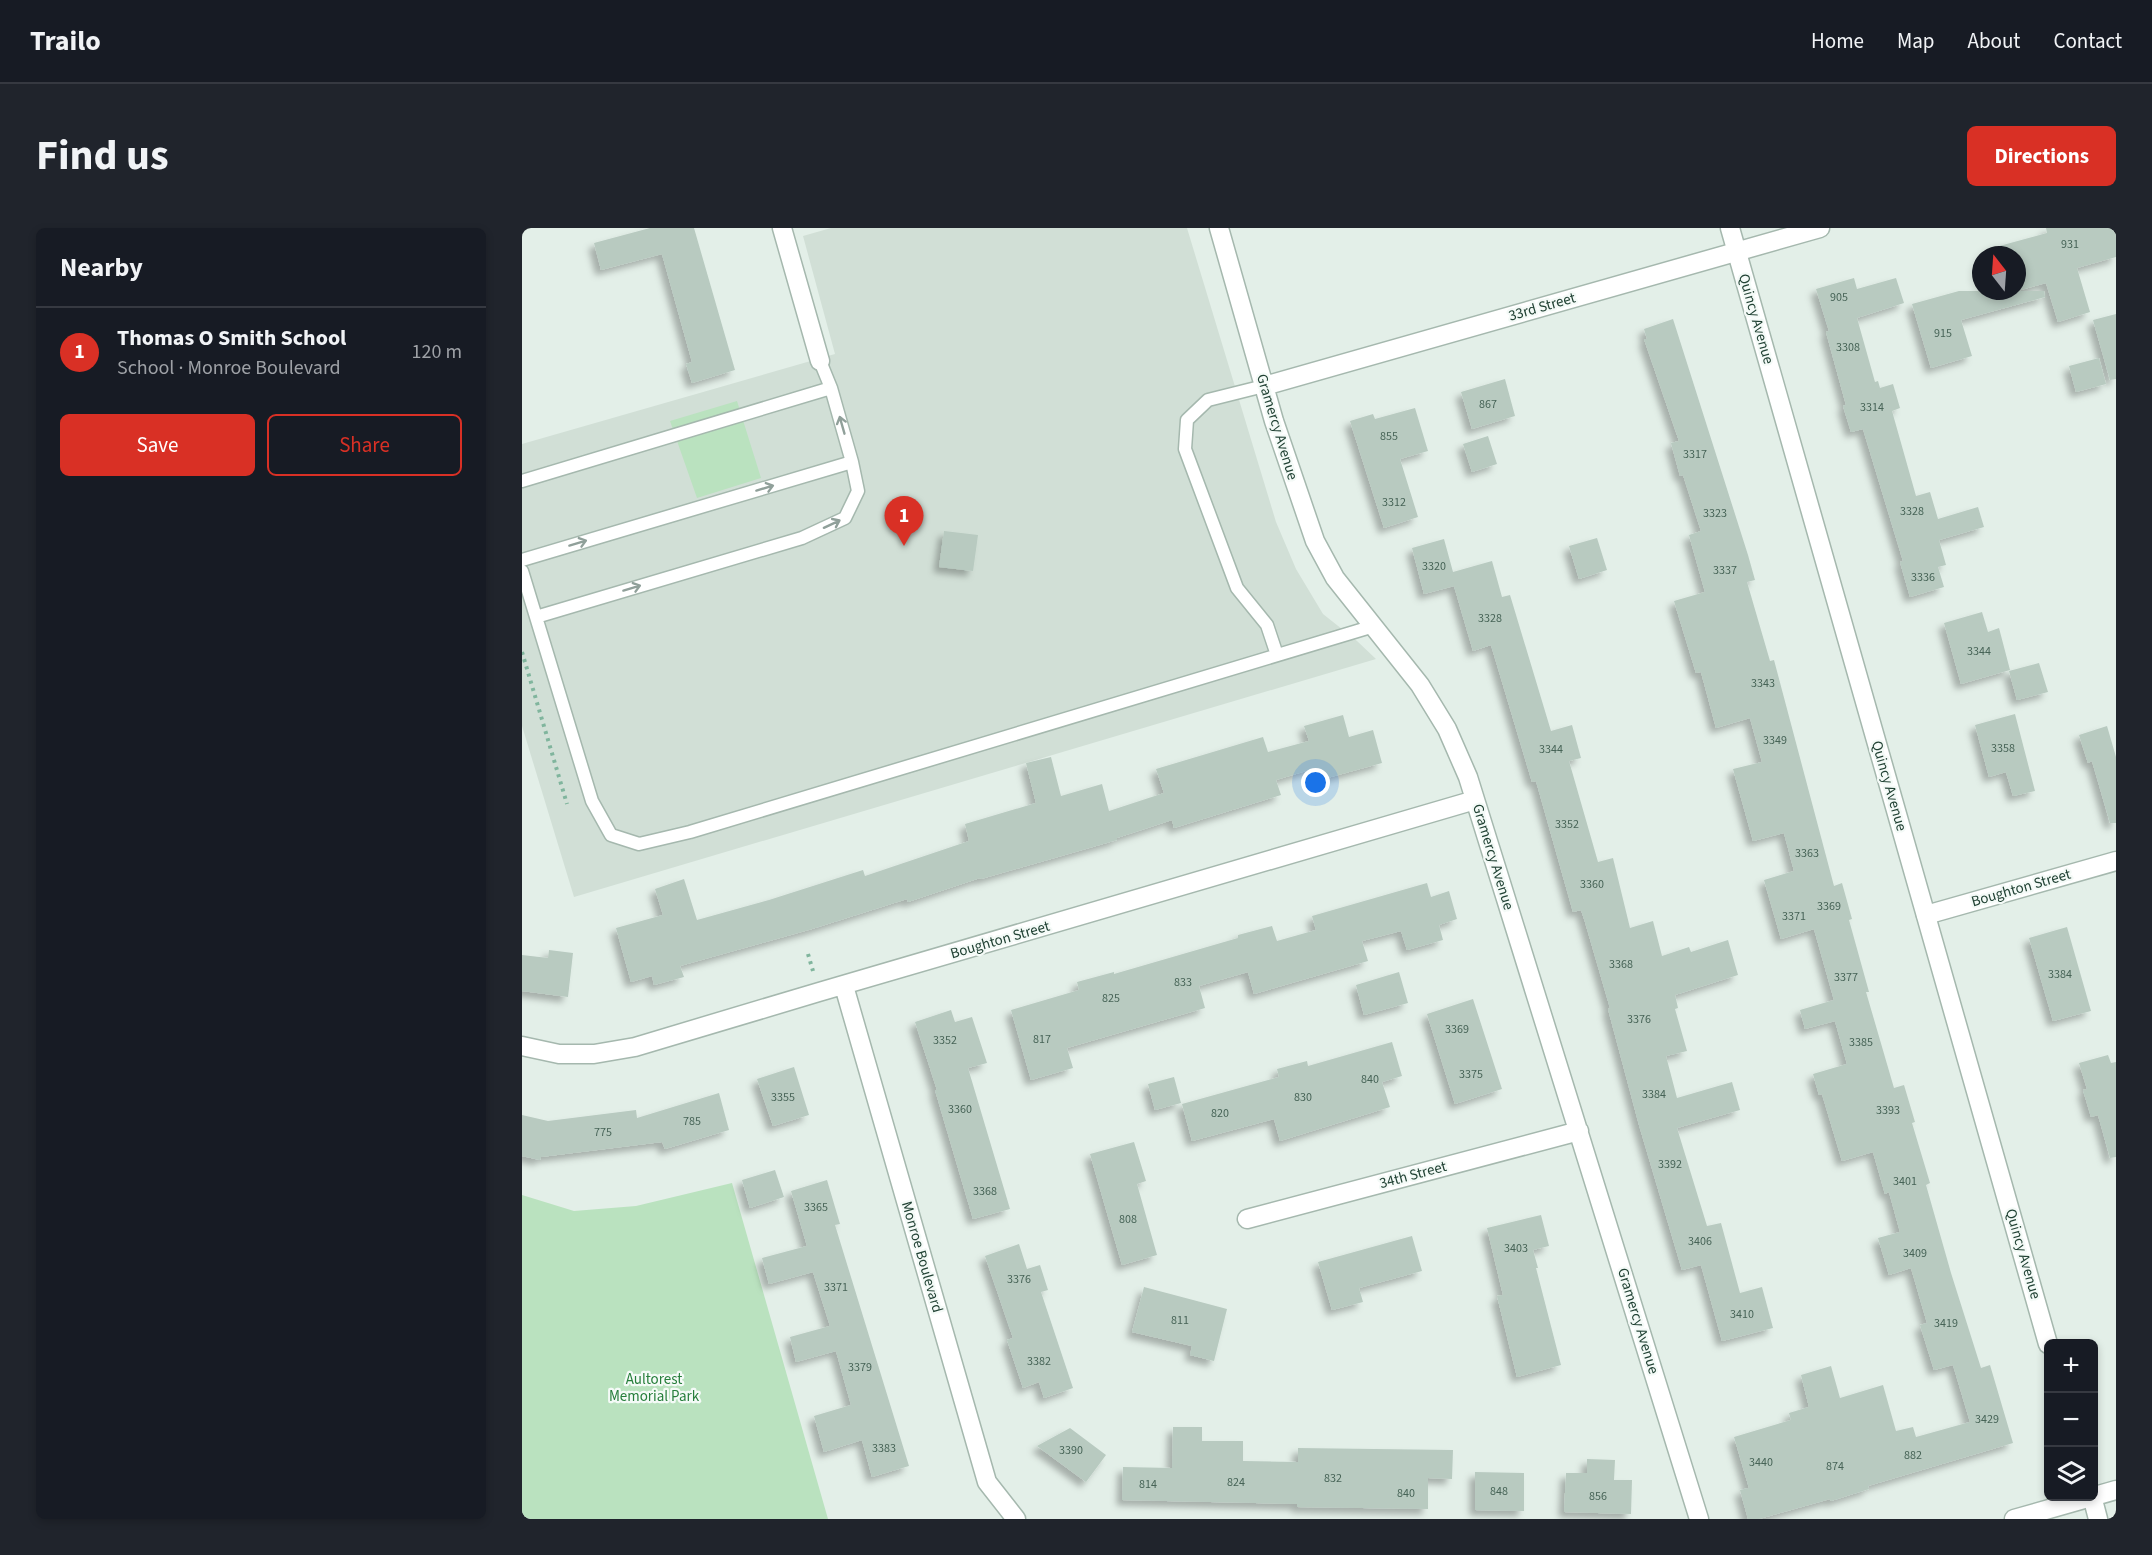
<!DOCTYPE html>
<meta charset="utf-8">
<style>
:root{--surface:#171b24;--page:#20242c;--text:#f1f3f6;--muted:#9ea1a6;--line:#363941;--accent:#d93025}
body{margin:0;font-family:"Source Sans 3",sans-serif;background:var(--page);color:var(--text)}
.controls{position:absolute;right:18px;bottom:18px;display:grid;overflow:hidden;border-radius:9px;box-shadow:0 3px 9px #0003}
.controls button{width:54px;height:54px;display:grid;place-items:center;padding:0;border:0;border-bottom:2px solid var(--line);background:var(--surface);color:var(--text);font:30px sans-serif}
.compass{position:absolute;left:1450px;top:18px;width:54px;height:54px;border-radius:50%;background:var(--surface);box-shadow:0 3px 9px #0003;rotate:343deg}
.you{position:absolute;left:794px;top:555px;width:21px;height:21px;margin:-15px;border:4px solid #fff;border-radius:50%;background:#1a73e8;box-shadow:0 0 0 9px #1a73e833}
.badge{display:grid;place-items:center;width:39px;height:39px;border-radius:50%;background:var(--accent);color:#fff;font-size:20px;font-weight:700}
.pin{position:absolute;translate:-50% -50px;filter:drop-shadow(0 2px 3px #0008)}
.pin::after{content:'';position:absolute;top:32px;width:21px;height:18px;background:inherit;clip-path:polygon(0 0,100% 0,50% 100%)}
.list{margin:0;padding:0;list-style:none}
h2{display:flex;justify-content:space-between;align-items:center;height:78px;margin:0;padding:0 24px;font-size:26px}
h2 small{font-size:20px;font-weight:400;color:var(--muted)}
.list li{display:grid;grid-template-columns:39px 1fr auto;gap:18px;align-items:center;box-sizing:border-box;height:90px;padding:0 24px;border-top:2px solid var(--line)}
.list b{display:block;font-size:22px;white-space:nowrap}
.list p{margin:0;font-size:20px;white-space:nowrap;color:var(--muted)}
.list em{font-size:20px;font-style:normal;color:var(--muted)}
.actions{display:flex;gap:12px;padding:18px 24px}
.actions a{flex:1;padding:14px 0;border:2px solid var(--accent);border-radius:9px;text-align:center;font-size:21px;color:var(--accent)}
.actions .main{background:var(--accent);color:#fff}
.icon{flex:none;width:33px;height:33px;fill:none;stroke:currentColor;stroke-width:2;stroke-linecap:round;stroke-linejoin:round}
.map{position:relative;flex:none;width:1594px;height:1291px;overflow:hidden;border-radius:9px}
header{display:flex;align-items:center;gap:36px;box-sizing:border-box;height:84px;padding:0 30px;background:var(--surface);border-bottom:2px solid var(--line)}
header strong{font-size:28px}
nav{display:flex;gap:33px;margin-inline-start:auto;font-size:21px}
.intro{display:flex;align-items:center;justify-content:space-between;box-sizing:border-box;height:144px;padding:0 36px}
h1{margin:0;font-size:42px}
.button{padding:15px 27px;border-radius:9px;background:var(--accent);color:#fff;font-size:21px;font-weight:700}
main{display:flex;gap:36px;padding:0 36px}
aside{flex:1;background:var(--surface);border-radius:9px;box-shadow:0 3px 9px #0003}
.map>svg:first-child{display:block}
</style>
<header>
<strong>Trailo</strong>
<nav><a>Home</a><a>Map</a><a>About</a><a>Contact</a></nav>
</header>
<div class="intro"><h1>Find us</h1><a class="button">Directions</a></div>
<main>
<aside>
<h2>Nearby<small></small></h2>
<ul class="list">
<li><span class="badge">1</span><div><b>Thomas O Smith School</b><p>School · Monroe Boulevard</p></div><em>120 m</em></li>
</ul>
<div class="actions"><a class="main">Save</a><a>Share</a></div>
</aside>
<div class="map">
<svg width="1594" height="1291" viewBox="0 0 1594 1291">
<defs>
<filter id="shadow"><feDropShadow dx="-5.5" dy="5.5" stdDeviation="3" flood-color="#0004"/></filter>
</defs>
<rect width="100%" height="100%" fill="#e3efe8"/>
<path fill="#d1dfd6" d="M 309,0 L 665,0 L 754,294 L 774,341 L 801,386 L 835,413 L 854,431 L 52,669 L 0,498 L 0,216 L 313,126 L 281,8 Z"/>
<path fill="#bae2bf" d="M 215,173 L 239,250 L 175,270 L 148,193 Z
M 210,955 L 306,1291 L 0,1291 L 0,967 L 52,983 L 114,978 Z"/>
<path fill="#b8cac0" filter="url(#shadow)" d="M 128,0 L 172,0 L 213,142 L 170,155 L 164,136 L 170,134 L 140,26 L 79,42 L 72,15 Z
M 1524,0 L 1594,0 L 1594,29 L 1555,40 L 1568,84 L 1536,94 L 1524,55 L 1495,63 L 1522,63 L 1523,69 L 1439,92 L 1450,128 L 1409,140 L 1390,76 L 1437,63 L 1495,63 L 1495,27 L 1472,27 L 1470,20 L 1525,5 Z
M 1332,50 L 1335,61 L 1374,50 L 1382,75 L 1335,90 L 1353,154 L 1356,153 L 1358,160 L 1371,156 L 1378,180 L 1370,183 L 1394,268 L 1408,264 L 1416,291 L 1456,279 L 1462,299 L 1417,312 L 1424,337 L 1416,339 L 1422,359 L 1388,369 L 1378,334 L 1381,333 L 1341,201 L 1329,204 L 1321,178 L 1324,177 L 1304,104 L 1307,103 L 1294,61 Z
M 1594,86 L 1594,151 L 1588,152 L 1571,92 Z
M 1151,91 L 1226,327 L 1233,352 L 1225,354 L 1248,433 L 1252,432 L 1312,658 L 1320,655 L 1330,691 L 1327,692 L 1347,764 L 1344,764 L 1372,860 L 1382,857 L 1393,894 L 1390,895 L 1408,955 L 1404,957 L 1429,1045 L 1459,1140 L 1468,1137 L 1491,1215 L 1346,1258 L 1347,1261 L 1309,1273 L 1308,1271 L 1237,1291 L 1226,1291 L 1218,1262 L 1227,1260 L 1212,1209 L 1269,1192 L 1267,1185 L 1287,1179 L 1279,1147 L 1309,1138 L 1318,1170 L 1361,1157 L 1374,1203 L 1391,1199 L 1394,1209 L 1448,1194 L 1431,1137 L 1412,1142 L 1398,1097 L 1405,1095 L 1389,1040 L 1367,1047 L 1356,1010 L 1378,1004 L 1367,964 L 1363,966 L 1351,924 L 1320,933 L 1300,866 L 1297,867 L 1291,846 L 1325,836 L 1313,793 L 1283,801 L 1278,782 L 1312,772 L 1292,701 L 1259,711 L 1242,652 L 1272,643 L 1262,605 L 1231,613 L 1211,541 L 1240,534 L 1228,490 L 1194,500 L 1179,444 L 1174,445 L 1152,373 L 1183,364 L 1167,307 L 1179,303 L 1161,247 L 1158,248 L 1149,215 L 1157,213 L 1122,111 L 1125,111 L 1122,101 Z
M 1577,130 L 1584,156 L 1554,164 L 1547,138 Z
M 983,151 L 993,188 L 950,201 L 939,164 Z
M 893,180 L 906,223 L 878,231 L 896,289 L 862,300 L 828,193 L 851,186 L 853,191 Z
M 966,208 L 975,236 L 950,244 L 941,216 Z
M 422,303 L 456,307 L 451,343 L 417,339 Z
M 1075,310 L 1085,342 L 1057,351 L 1047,318 Z
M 922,311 L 931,344 L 970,333 L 980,369 L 988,367 L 1029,503 L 1050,497 L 1059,530 L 1047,533 L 1076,634 L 1091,630 L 1108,700 L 1131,693 L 1140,728 L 1167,719 L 1169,724 L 1206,712 L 1216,747 L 1153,767 L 1156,780 L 1153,781 L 1165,823 L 1144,828 L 1155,870 L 1210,854 L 1218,882 L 1155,900 L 1185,998 L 1199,995 L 1218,1065 L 1240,1059 L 1251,1100 L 1200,1113 L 1179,1037 L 1160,1042 L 1117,897 L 1086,781 L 1088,780 L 1063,694 L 1059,682 L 1051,684 L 1014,553 L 1010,554 L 969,417 L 951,423 L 932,358 L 902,366 L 890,320 Z
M 1460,384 L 1466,404 L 1477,400 L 1488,442 L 1439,456 L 1422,395 Z
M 1517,435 L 1526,464 L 1495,472 L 1487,443 Z
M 1493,486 L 1513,563 L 1491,568 L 1484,544 L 1467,549 L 1453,497 Z
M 821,487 L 827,509 L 851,502 L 860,535 L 798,552 L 794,540 L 754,552 L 759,567 L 652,600 L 650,592 L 595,610 L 595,612 L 459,651 L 458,650 L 386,674 L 385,671 L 290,701 L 158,738 L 162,749 L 132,757 L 130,748 L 109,754 L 94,700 L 141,687 L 133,661 L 162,651 L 175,692 L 247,672 L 341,642 L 343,648 L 447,613 L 443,596 L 514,575 L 504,535 L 529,529 L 539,568 L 580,556 L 587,583 L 642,565 L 634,541 L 741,509 L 746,524 L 787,513 L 782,498 Z
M 1585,498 L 1594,529 L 1594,595 L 1588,595 L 1570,533 L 1566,535 L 1557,507 Z
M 905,655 L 909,669 L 927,663 L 935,691 L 917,697 L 921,712 L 885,722 L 879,703 L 840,713 L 846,733 L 732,766 L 726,744 L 677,758 L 683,780 L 545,820 L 551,840 L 509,852 L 489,782 L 557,762 L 555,754 L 592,744 L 592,746 L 716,710 L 716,707 L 750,698 L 755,713 L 794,702 L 790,688 Z
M 1545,699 L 1569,783 L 1531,793 L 1507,710 Z
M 27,722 L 51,725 L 46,769 L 0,763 L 0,727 L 26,730 Z
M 877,744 L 886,775 L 842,787 L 834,757 Z
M 951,771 L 980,861 L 933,876 L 905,786 Z
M 429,782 L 433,794 L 450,789 L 465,835 L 446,840 L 488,981 L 451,991 L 413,862 L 415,862 L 393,794 Z
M 870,814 L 880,848 L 860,854 L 868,879 L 758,913 L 752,891 L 670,913 L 660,876 L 757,849 L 755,841 L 785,833 L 786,838 Z
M 1586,827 L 1589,835 L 1594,834 L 1594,929 L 1588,930 L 1576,887 L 1569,889 L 1561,862 L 1565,861 L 1557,835 Z
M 272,839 L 287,887 L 251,898 L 235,851 Z
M 652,849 L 659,875 L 633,882 L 626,856 Z
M 197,865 L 207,902 L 143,921 L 140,914 L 19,929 L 18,932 L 0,928 L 0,887 L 26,893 L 114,882 L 115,890 Z
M 612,914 L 624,953 L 615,956 L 635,1027 L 600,1037 L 568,926 Z
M 253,942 L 262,969 L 228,980 L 220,952 Z
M 305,952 L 318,996 L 313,997 L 387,1238 L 350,1249 L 340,1212 L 302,1224 L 292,1188 L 329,1177 L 314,1123 L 274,1134 L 268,1109 L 308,1098 L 291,1044 L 247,1056 L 240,1030 L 285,1018 L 269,963 Z
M 1019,987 L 1027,1018 L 1011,1022 L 1016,1040 L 1014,1040 L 1039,1137 L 995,1149 L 975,1068 L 981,1067 L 965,1000 Z
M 890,1008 L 900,1043 L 837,1060 L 841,1074 L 810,1082 L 796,1034 Z
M 497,1016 L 505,1041 L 518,1037 L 526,1062 L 519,1064 L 551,1160 L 522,1170 L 517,1154 L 501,1160 L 485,1112 L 491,1110 L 463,1028 Z
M 622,1059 L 705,1081 L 692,1133 L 668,1127 L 670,1118 L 610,1104 Z
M 651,1199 L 680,1199 L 680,1213 L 721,1213 L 721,1233 L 776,1234 L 776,1220 L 931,1222 L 930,1251 L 906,1250 L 906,1281 L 775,1279 L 775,1276 L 600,1272 L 601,1239 L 650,1240 Z
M 548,1200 L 584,1227 L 564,1254 L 515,1218 Z
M 1065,1231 L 1093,1232 L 1092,1252 L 1110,1252 L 1109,1286 L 1042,1284 L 1044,1245 L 1065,1245 Z
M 953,1244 L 1002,1245 L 1002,1283 L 953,1282 Z"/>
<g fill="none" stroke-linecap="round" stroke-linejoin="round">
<g stroke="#a5b8ae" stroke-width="15">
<path id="service" d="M 742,158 L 686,172 L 665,192 L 663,221 L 715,360 L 745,397 L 755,427
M 0,253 L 309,160
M 0,332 L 330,234
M 0,343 L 70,573 L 89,607 L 117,616 L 168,604 L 852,398
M 14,389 L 280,310 L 323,290 L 336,263 L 330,234 L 309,160 L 298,133"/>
</g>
<g stroke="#a5b8ae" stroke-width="21">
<path id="minor" d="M 260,0 L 298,133
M 697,0 L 752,193 L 793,313 L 813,350 L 898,457 L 925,501 L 946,549 L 1177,1291
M 742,158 L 1298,0
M 1404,687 L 1594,633
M 322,758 L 465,1254 L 494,1291
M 0,818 L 37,826 L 72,826 L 113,819 L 297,764 L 953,572
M 725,991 L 1057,903
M 1492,1291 L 1594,1262"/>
</g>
<g stroke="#a5b8ae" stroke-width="21">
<path id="tertiary" d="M 1208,0 L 1526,1116
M 1570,1268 L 1576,1291"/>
</g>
<path stroke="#80b59d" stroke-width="4" stroke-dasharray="3 4.5" stroke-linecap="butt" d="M 0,424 L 45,576
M 286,726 L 291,743"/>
<use href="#service" stroke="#fff" stroke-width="12"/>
<use href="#minor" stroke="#fff" stroke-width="18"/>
<use href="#tertiary" stroke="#fff" stroke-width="18"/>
</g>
<defs><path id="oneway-shaft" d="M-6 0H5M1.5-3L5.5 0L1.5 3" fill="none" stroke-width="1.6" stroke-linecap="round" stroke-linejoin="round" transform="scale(1.5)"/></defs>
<g stroke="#90a09a">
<use href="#oneway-shaft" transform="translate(320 197) rotate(-106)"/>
<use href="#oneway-shaft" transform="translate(243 260) rotate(-17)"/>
<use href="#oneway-shaft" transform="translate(310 296) rotate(-25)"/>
<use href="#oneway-shaft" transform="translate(56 315) rotate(-17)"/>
<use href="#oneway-shaft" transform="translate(110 360) rotate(-17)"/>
</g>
<g text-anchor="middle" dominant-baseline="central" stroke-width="4.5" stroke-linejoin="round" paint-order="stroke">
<g font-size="12" fill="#476457">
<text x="1548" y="16">931</text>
<text x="1317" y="69">905</text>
<text x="1421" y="105">915</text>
<text x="1326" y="119">3308</text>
<text x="966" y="176">867</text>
<text x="1350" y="179">3314</text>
<text x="867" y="208">855</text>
<text x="1173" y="226">3317</text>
<text x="872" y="274">3312</text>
<text x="1390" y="283">3328</text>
<text x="1193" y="285">3323</text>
<text x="912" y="338">3320</text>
<text x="1203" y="342">3337</text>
<text x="1401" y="349">3336</text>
<text x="968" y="390">3328</text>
<text x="1457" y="423">3344</text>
<text x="1241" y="455">3343</text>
<text x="1253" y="512">3349</text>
<text x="1481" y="520">3358</text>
<text x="1029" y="521">3344</text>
<text x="1045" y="596">3352</text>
<text x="1285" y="625">3363</text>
<text x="1070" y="656">3360</text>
<text x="1307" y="678">3369</text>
<text x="1272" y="688">3371</text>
<text x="1099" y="736">3368</text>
<text x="1538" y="746">3384</text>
<text x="1324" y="749">3377</text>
<text x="661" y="754">833</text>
<text x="589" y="770">825</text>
<text x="1117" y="791">3376</text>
<text x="935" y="801">3369</text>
<text x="520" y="811">817</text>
<text x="423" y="812">3352</text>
<text x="1339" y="814">3385</text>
<text x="949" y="846">3375</text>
<text x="848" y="851">840</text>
<text x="1132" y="866">3384</text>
<text x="261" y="869">3355</text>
<text x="781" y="869">830</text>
<text x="438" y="881">3360</text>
<text x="1366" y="882">3393</text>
<text x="698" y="885">820</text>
<text x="170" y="893">785</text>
<text x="81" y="904">775</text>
<text x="1148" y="936">3392</text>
<text x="1383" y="953">3401</text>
<text x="463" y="963">3368</text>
<text x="294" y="979">3365</text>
<text x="606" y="991">808</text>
<text x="1178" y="1013">3406</text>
<text x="994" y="1020">3403</text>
<text x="1393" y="1025">3409</text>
<text x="497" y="1051">3376</text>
<text x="314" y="1059">3371</text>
<text x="1220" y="1086">3410</text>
<text x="658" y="1092">811</text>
<text x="1424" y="1095">3419</text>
<text x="517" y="1133">3382</text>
<text x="338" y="1139">3379</text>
<text x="1465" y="1191">3429</text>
<text x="362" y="1220">3383</text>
<text x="549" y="1222">3390</text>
<text x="1391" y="1227">882</text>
<text x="1239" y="1234">3440</text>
<text x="1313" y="1238">874</text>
<text x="811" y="1250">832</text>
<text x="714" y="1254">824</text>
<text x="626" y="1256">814</text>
<text x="977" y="1263">848</text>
<text x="884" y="1265">840</text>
<text x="1076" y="1268">856</text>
</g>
<g font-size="15" fill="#214234" stroke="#f4faf7">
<text transform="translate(1020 79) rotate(-16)">33rd Street</text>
<text transform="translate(1234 91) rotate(74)">Quincy Avenue</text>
<text transform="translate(755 199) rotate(73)">Gramercy Avenue</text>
<text transform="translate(1367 558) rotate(74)">Quincy Avenue</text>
<text transform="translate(971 629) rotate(73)">Gramercy Avenue</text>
<text transform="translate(1499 660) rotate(-16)">Boughton Street</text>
<text transform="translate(478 712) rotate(-16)">Boughton Street</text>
<text transform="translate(891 947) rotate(-15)">34th Street</text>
<text transform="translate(1501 1026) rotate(74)">Quincy Avenue</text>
<text transform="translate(400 1029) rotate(74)">Monroe Boulevard</text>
<text transform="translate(1116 1093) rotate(73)">Gramercy Avenue</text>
</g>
<g font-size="15" fill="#267e3b" stroke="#f4faf7">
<text x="132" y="1151">Aultorest<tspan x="132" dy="17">Memorial Park</tspan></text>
</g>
</g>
</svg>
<div class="controls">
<button>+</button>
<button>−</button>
<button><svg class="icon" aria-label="layers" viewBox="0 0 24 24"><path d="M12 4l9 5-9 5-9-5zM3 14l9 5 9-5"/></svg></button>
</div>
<svg class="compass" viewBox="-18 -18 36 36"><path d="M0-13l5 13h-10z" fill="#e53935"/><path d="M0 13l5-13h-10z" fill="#9ea1a6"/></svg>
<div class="you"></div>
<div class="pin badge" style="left:382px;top:318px">1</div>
</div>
</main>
